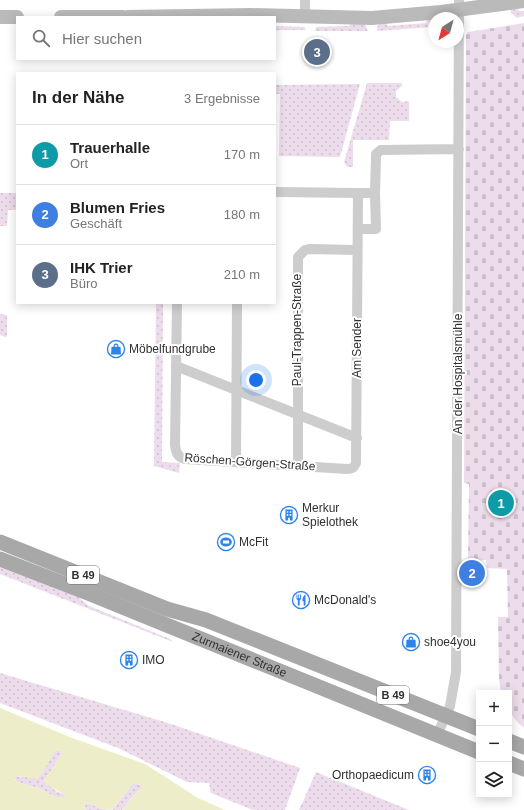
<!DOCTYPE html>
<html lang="de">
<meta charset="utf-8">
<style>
:root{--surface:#fff;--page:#f6f6f6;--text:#222;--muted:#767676;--line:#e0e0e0;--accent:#2563eb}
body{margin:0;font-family:Arial,sans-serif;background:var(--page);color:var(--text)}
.controls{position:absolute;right:12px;bottom:12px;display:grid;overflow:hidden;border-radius:0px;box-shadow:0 2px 10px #0003}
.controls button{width:36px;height:36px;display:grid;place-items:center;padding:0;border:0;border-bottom:1px solid var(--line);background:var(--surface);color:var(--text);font:20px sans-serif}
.compass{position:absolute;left:428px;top:12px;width:36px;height:36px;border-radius:50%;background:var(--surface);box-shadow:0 2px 10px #0003;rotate:216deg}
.you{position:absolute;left:256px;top:380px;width:14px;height:14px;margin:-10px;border:3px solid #fff;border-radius:50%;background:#1a73e8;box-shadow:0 0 0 6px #1a73e833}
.badge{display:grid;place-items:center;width:26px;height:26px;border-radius:50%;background:var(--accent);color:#fff;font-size:13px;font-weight:700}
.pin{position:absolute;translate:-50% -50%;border:2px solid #fff;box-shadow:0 1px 4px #0006}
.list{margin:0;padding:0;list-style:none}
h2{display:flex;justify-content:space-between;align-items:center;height:52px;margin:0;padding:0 16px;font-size:17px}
h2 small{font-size:13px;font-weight:400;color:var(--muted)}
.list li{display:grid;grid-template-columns:26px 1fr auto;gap:12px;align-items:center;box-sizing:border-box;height:60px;padding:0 16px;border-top:1px solid var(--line)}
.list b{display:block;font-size:15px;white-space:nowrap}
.list p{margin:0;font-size:13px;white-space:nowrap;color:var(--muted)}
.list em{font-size:13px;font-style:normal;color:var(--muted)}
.icon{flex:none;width:22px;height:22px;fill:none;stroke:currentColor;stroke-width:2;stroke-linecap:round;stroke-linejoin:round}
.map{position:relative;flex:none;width:524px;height:810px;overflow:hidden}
.search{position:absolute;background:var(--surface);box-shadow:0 2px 10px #0003;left:16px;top:16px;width:260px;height:44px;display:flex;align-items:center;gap:10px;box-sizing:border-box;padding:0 14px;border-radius:0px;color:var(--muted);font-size:15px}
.panel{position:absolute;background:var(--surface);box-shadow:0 2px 10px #0003;left:16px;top:72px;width:260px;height:232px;border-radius:0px}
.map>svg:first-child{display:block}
</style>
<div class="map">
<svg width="524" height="810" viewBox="0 0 524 810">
<defs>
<pattern id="grass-dots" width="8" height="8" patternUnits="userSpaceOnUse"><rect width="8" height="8" fill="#edddec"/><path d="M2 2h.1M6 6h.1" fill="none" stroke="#ccbecb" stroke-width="1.8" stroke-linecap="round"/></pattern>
<pattern id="cemetery-stones" width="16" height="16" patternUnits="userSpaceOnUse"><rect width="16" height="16" fill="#edddec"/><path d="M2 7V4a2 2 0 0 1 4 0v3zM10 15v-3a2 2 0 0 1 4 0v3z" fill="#ccbecb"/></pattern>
</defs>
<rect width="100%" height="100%" fill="#fff"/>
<path fill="url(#grass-dots)" d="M 515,8 L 520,11 L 524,11 L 524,16 L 517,18 L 511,13 L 510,9 Z
M 428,19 L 434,19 L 434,27 L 377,31 L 377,27 L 381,22 L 385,22 L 388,26 L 426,23 Z
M 351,23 L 365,24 L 368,31 L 315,31 L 316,27 L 349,26 Z
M 275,26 L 305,27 L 305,30 L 275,30 Z
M 367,83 L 402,83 L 402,86 L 396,91 L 396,97 L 402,102 L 409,101 L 409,121 L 390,121 L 389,140 L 353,140 L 353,167 L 347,167 L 344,162 Z
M 360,84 L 340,157 L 279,156 L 280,94 L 275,94 L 275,85 Z
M 0,193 L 17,193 L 17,210 L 8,210 L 7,226 L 0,226 Z
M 156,303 L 163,303 L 162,462 L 180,463 L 179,473 L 154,466 Z
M 0,314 L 7,315 L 7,336 L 5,337 L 0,335 Z
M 0,564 L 76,595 L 89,606 L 170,639 L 173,642 L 0,574 Z
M 0,673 L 168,723 L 300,768 L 285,810 L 253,810 L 211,793 L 209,783 L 187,782 L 118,748 L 0,703 Z
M 61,750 L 62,754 L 44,781 L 56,791 L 64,794 L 65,797 L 55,797 L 38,788 L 17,782 L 14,778 L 16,776 L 21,777 L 55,751 Z
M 316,772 L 409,810 L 299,810 Z
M 133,783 L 141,785 L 141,789 L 134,795 L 122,810 L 112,810 Z
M 87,803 L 107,810 L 86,810 L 84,807 Z"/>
<path fill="url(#cemetery-stones)" d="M 524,23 L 524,728 C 510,716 509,711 509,693 L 501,693 L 499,680 L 498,617 L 508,617 L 507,569 L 487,568 L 486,560 L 468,561 L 469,484 L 464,483 L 466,35 L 468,32 Z"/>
<path fill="#edeec9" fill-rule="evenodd" d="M 0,708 L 72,738 L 145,764 L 198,798 L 225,810 L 122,810 L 134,795 L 141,789 L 141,785 L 133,783 L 112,810 L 102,809 L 87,803 L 84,807 L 86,810 L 0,810 ZM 61,750 L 62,754 L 44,781 L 47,785 L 64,794 L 65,797 L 55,797 L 38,788 L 17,782 L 14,779 L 16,776 L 37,779 L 41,775 L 55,751 Z"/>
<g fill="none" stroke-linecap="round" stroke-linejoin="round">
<path stroke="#cdcdcd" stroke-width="10" d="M 305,0 L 305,16
M 275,192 L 358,193
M 358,229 L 376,229 L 375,193
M 177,303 L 175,445 C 176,452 177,457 185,459 L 347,469 C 352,469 354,468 356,463 L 358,193 L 375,193 L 376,157 L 376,154 L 381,150 L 459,149
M 176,366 L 357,438
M 236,462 L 237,303
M 298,465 L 298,257 L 305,250 L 309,249 L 357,250
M 437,735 L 450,706 L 456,672 L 459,0"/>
<path stroke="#bababa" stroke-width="14" d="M 0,17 L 17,17
M 61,17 L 123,17
M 128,17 L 250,15 L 372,18 L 441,12 L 524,1"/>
<g stroke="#a8a8a8" stroke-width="15">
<path d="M 0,542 L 167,609 L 206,620 L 479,729"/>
<path id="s1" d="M 0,559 L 88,593 L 479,752"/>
<path d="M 509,741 L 524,747"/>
<path d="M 509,763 L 524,769"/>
</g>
</g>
<defs>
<g id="shop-ring" transform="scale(0.9)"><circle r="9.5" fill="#fff" stroke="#2c83ec" stroke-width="1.5"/><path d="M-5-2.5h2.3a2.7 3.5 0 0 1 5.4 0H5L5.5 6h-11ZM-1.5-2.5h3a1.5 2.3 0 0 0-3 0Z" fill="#2c83ec"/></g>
<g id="building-ring" transform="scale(0.9)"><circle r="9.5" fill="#fff" stroke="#2c83ec" stroke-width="1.5"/><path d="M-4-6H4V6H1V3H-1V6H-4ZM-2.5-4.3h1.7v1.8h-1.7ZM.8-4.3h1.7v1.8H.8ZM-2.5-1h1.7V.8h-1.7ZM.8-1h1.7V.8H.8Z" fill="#2c83ec"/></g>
<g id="stadium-ring" transform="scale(0.9)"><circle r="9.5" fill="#fff" stroke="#2c83ec" stroke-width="1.5"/><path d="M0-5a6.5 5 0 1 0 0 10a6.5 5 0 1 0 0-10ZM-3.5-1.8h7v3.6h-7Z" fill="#2c83ec"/></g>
<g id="restaurant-ring" transform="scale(0.9)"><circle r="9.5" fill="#fff" stroke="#2c83ec" stroke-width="1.5"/><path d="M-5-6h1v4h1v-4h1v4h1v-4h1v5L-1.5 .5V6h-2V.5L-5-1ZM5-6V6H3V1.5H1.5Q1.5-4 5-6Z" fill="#2c83ec"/></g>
</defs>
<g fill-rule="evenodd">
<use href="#shop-ring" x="116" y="349"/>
<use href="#building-ring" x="289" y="515"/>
<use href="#stadium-ring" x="226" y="542"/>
<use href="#restaurant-ring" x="301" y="600"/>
<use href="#shop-ring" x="411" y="642"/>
<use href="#building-ring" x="129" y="660"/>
<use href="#building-ring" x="427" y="775"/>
</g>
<g text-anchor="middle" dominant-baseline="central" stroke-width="4" stroke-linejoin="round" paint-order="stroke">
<g fill="#fff" stroke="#6e6e6e" stroke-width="1">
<rect x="67" y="566" width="32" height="18" rx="3"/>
<rect x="377" y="686" width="32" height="18" rx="3"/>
</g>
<g font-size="11" font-weight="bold" fill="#303030">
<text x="83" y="575">B 49</text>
<text x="393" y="695">B 49</text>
</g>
<g font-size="12" fill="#303030" stroke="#fff">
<text transform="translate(297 330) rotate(-90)">Paul-Trappen-Straße</text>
<text transform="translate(357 348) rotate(-90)">Am Sender</text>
<text transform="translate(458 374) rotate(-90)">An der Hospitalsmühle</text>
<text transform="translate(250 462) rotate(4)">Röschen-Görgen-Straße</text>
<text stroke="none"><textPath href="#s1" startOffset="258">Zurmaiener Straße</textPath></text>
</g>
<g font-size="12" fill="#303030" stroke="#fff" text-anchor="start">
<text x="129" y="349">Möbelfundgrube</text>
<text x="302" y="508">Merkur<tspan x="302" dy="14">Spielothek</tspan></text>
<text x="239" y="542">McFit</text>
<text x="314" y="600">McDonald's</text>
<text x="424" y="642">shoe4you</text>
<text x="142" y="660">IMO</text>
<text x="414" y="775" text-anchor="end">Orthopaedicum</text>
</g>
</g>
</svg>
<div class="controls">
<button>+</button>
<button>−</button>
<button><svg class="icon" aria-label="layers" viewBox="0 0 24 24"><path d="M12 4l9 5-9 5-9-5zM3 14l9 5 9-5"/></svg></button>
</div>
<svg class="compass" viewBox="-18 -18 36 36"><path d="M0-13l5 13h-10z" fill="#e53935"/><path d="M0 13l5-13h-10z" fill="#767676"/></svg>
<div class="you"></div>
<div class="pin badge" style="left:501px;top:503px;background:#0f9aa8">1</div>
<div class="pin badge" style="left:472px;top:573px;background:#3f7fe0">2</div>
<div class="pin badge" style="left:317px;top:52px;background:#5c6f8a">3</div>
<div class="search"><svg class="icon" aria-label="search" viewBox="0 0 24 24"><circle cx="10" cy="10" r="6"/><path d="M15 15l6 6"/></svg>Hier suchen</div>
<section class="panel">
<h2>In der Nähe<small>3 Ergebnisse</small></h2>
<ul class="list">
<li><span class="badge" style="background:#0f9aa8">1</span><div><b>Trauerhalle</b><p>Ort</p></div><em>170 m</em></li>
<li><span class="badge" style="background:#3f7fe0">2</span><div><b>Blumen Fries</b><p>Geschäft</p></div><em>180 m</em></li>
<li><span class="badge" style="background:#5c6f8a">3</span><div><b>IHK Trier</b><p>Büro</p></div><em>210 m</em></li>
</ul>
</section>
</div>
